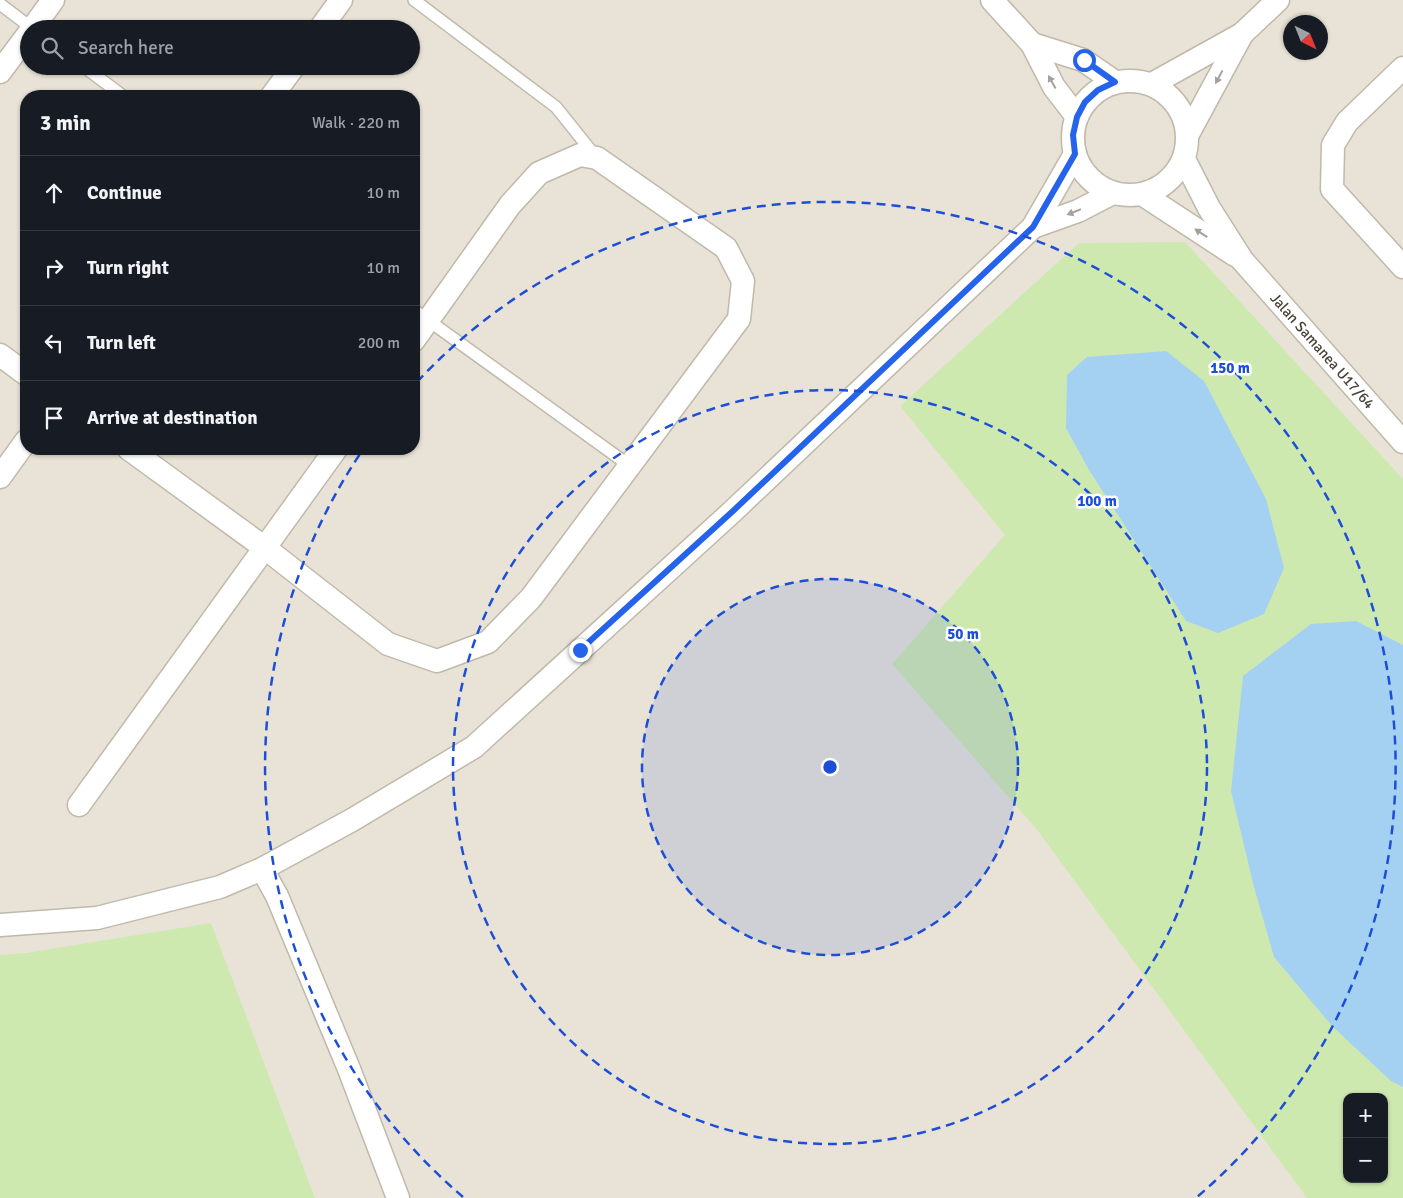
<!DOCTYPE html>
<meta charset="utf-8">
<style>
:root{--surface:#171b24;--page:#20242c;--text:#f1f3f6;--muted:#9ea1a6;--line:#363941}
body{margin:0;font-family:Signika,sans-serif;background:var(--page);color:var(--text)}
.controls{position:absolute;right:15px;bottom:15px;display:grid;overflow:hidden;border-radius:10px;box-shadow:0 1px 4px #0004}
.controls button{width:45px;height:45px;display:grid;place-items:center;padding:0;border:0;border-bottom:1px solid var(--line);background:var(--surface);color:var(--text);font:25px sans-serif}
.compass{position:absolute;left:1283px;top:15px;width:45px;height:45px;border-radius:50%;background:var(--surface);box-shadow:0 1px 4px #0004;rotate:137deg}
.stop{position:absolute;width:15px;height:15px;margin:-11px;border:4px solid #2563eb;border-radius:50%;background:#fff}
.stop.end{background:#2563eb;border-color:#fff;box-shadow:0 1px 5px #0008}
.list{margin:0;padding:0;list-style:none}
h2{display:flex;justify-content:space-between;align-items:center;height:65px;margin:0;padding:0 20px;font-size:21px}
h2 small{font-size:16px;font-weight:400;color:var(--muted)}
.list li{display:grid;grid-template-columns:32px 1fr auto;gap:15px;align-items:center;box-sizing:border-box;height:75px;padding:0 20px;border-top:1px solid var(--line)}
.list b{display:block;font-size:19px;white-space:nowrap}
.list em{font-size:16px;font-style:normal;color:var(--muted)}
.icon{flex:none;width:28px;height:28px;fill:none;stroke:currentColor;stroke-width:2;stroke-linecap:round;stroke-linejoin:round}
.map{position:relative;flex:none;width:1403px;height:1198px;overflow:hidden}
.search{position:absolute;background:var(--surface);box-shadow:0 1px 4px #0004;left:20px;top:20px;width:400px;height:55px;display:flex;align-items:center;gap:12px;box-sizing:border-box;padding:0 18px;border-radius:28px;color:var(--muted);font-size:19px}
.panel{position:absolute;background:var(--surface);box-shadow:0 1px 4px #0004;left:20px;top:90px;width:400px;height:365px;border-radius:20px}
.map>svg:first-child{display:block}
</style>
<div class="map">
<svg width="1403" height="1198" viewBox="0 0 1403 1198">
<rect width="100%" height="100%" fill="#f4f1e8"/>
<path fill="#e8e3d6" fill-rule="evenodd" d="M 0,0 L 1403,0 L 1403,1198 L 0,1198 ZM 1290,22 L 1320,22 L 1320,52 L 1290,52 ZM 29,29 L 411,29 L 411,66 L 29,66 ZM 26,96 L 414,96 L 414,449 L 26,449 ZM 1347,1097 L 1384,1097 L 1384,1179 L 1347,1179 Z"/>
<path fill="#cee9b0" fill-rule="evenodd" d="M 1185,242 L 1403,479 L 1403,1198 L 1307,1198 L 1038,831 L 892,664 L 1005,535 L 900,406 L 1079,243 ZM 1347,1097 L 1384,1097 L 1384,1179 L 1347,1179 Z
M 211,923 L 315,1198 L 0,1198 L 0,955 L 26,953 Z"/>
<path fill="#a4d0f2" d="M 1166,351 L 1204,381 L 1266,499 L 1284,568 L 1264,614 L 1218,633 L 1186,621 L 1089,470 L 1066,428 L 1067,375 L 1087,357 Z
M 1356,621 L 1403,645 L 1403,1087 L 1391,1081 L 1332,1026 L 1274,957 L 1254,887 L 1231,791 L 1243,676 L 1311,624 Z"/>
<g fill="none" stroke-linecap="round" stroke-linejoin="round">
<g stroke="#c0b9aa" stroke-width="14">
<path id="service" d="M 414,0 L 556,107 L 596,157
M 0,4 L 33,29
M 83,66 L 123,96
M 414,310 L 630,466"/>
</g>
<g stroke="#c0b9aa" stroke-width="25">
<g id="minor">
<path d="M 992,0 L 1032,44 L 1054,87 L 1077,117"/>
<path d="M 32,29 L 53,0"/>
<path d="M 320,29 L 341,0"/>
<path d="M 1032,44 L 1083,60 L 1115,82"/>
<path d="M 1403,68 L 1347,122 L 1333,145 L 1332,189 L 1403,267"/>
<path d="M 0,72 L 29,33"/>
<circle cx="1130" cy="138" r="57"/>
<path d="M 1152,84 L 1242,34 L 1278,0"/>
<path d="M 272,96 L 294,66"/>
<path d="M 1188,134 L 1242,34"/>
<path id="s1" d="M 1184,159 L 1209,208 L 1242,260 L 1403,442"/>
<path d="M 1142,194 L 1235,255"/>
<path d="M 1033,227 L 1078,211 L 1113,193"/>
<path d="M 0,355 L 26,374"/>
<path d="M 129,449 L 265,548 L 388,644 L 437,661 L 488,642 L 531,598 L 739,319 L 743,281 L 726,248 L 597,158 L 580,155 L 539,173 L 510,205 L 414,340"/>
<path d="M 0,477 L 26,441"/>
<path d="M 79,805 L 336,449"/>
<path d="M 262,869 L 277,896 L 349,1069 L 398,1198"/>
<path d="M 0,925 L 97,918 L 220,887 L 262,869 L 352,820 L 474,747 L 733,511 L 1033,227 L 1075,154"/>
</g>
</g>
<use href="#service" stroke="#fff" stroke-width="11"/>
<use href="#minor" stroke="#fff" stroke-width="22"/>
</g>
<defs><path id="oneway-solid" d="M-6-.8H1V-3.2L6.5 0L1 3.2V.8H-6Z" transform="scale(1.25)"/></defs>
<g fill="#a4a09a">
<use href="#oneway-solid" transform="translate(1219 77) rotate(118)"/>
<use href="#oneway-solid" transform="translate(1052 82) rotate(-119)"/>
<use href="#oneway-solid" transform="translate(1074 212) rotate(158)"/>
<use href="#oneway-solid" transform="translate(1201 233) rotate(-147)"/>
</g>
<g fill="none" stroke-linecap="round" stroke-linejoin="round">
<path stroke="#2563eb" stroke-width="6" d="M 580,650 L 733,511 L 1033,227 L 1075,154 L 1073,135 L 1077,117 L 1085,102 L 1098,90 L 1115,82 L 1084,60"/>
</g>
<circle cx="830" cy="767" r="188" fill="#1d4ed8" fill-opacity=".12"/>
<g fill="none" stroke="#1d4ed8" stroke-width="2.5" stroke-dasharray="9 6">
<circle cx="830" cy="767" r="188"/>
<circle cx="830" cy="767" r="377"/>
<path d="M463 1197A565 565 0 0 1 362 451M417 382A565 565 0 1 1 1197 1197"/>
</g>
<g text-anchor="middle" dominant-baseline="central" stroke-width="5" stroke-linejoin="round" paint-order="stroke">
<g font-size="15" fill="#484136" stroke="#fff">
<text stroke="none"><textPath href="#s1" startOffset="238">Jalan Samanea U17/64</textPath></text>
</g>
</g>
<circle cx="830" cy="767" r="8" fill="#1d4ed8" stroke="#fff" stroke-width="2.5"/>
<g font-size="15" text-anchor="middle" font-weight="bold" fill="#1d4ed8" stroke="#fff" stroke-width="5" stroke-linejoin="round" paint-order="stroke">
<text x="1230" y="373">150 m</text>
<text x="1097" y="506">100 m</text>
<text x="963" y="639">50 m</text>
</g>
</svg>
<div class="controls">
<button>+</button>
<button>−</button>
</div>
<svg class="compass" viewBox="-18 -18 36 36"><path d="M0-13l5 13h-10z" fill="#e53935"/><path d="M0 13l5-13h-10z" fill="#9ea1a6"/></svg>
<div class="stop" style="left:1084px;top:60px"></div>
<div class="stop end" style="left:580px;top:650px"></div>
<div class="search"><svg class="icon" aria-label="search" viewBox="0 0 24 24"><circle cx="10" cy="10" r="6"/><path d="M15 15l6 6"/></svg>Search here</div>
<section class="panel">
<h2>3 min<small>Walk · 220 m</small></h2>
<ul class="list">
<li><svg class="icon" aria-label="ahead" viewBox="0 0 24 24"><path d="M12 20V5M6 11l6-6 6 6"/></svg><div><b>Continue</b></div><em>10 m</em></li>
<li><svg class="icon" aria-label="right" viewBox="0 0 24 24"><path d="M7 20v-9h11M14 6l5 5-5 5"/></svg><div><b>Turn right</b></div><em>10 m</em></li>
<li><svg class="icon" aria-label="left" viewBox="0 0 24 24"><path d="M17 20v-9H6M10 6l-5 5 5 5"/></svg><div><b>Turn left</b></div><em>200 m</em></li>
<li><svg class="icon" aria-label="arrive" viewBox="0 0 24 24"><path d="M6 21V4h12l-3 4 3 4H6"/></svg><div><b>Arrive at destination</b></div></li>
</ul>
</section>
</div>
